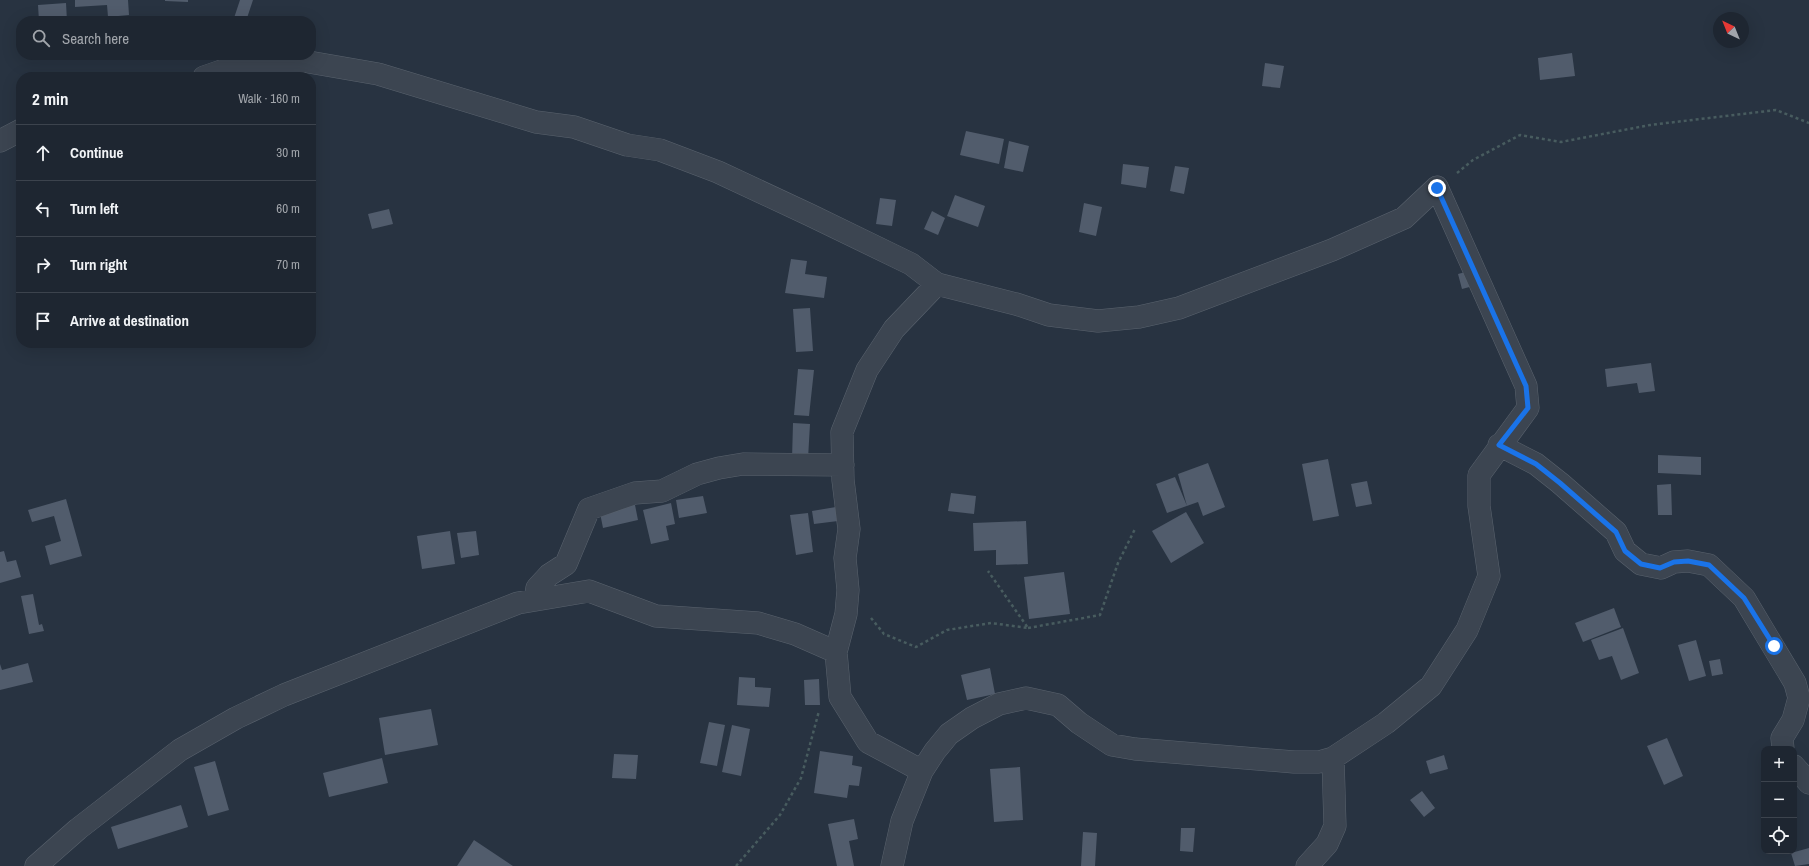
<!DOCTYPE html>
<meta charset="utf-8">
<style>
:root{--surface:#1e2631;--page:#262e39;--text:#f1f3f6;--muted:#a1a5ab;--line:#3c434d}
body{margin:0;font-family:"Archivo Narrow",sans-serif;background:var(--page);color:var(--text)}
.controls{position:absolute;right:12px;bottom:12px;display:grid;overflow:hidden;border-radius:8px;box-shadow:0 4px 16px #0002}
.controls button{width:36px;height:36px;display:grid;place-items:center;padding:0;border:0;border-bottom:1px solid var(--line);background:var(--surface);color:var(--text);font:20px sans-serif}
.compass{position:absolute;left:1713px;top:12px;width:36px;height:36px;border-radius:50%;background:var(--surface);box-shadow:0 4px 16px #0002;rotate:317deg}
.stop{position:absolute;width:12px;height:12px;margin:-9px;border:3px solid #1a73e8;border-radius:50%;background:#fff}
.stop.end{background:#1a73e8;border-color:#fff;box-shadow:0 1px 4px #0008}
.list{margin:0;padding:0;list-style:none}
h2{display:flex;justify-content:space-between;align-items:center;height:52px;margin:0;padding:0 16px;font-size:17px}
h2 small{font-size:13px;font-weight:400;color:var(--muted)}
.list li{display:grid;grid-template-columns:26px 1fr auto;gap:12px;align-items:center;box-sizing:border-box;height:56px;padding:0 16px;border-top:1px solid var(--line)}
.list b{display:block;font-size:15px;white-space:nowrap}
.list em{font-size:13px;font-style:normal;color:var(--muted)}
.icon{flex:none;width:22px;height:22px;fill:none;stroke:currentColor;stroke-width:2;stroke-linecap:round;stroke-linejoin:round}
.map{position:relative;flex:none;width:1809px;height:866px;overflow:hidden}
.search{position:absolute;background:var(--surface);box-shadow:0 4px 16px #0002;left:16px;top:16px;width:300px;height:44px;display:flex;align-items:center;gap:10px;box-sizing:border-box;padding:0 14px;border-radius:16px;color:var(--muted);font-size:15px}
.panel{position:absolute;background:var(--surface);box-shadow:0 4px 16px #0002;left:16px;top:72px;width:300px;height:276px;border-radius:16px}
.map>svg:first-child{display:block}
</style>
<div class="map">
<svg width="1809" height="866" viewBox="0 0 1809 866">
<rect width="100%" height="100%" fill="#283341"/>
<path fill="#515c6c" d="M 75,0 L 128,0 L 129,15 L 108,17 L 107,5 L 75,7 Z
M 165,0 L 188,0 L 188,2 L 165,1 Z
M 240,0 L 253,0 L 246,21 L 233,21 Z
M 66,3 L 67,21 L 39,21 L 38,5 Z
M 1572,53 L 1575,76 L 1540,80 L 1538,58 Z
M 1265,63 L 1284,66 L 1280,88 L 1262,86 Z
M 966,131 L 1004,139 L 999,164 L 960,155 Z
M 1009,141 L 1029,146 L 1023,172 L 1004,168 Z
M 1123,164 L 1149,167 L 1146,188 L 1121,184 Z
M 1175,166 L 1189,168 L 1184,194 L 1170,191 Z
M 955,195 L 985,206 L 978,227 L 947,216 Z
M 880,198 L 896,200 L 892,226 L 876,224 Z
M 1084,203 L 1102,207 L 1096,236 L 1079,232 Z
M 389,209 L 393,224 L 372,229 L 368,214 Z
M 932,211 L 945,218 L 938,235 L 924,229 Z
M 791,259 L 807,261 L 805,274 L 827,277 L 824,298 L 785,293 Z
M 1473,270 L 1477,285 L 1462,289 L 1458,274 Z
M 810,308 L 813,351 L 796,352 L 793,309 Z
M 1651,363 L 1655,391 L 1639,393 L 1637,383 L 1607,387 L 1605,369 Z
M 798,369 L 814,370 L 809,416 L 794,415 Z
M 793,423 L 810,424 L 808,459 L 792,459 Z
M 1658,455 L 1701,457 L 1701,475 L 1658,473 Z
M 1328,459 L 1339,516 L 1313,521 L 1302,464 Z
M 1208,463 L 1225,507 L 1203,516 L 1198,502 L 1167,513 L 1156,484 L 1175,477 L 1187,506 L 1178,474 Z
M 1367,481 L 1372,504 L 1356,507 L 1351,484 Z
M 1671,484 L 1672,515 L 1658,515 L 1657,485 Z
M 951,493 L 976,496 L 974,514 L 948,511 Z
M 703,496 L 707,513 L 679,518 L 676,500 Z
M 66,499 L 82,556 L 50,565 L 45,546 L 61,541 L 54,516 L 32,522 L 28,510 Z
M 634,500 L 638,520 L 603,528 L 599,508 Z
M 671,503 L 675,524 L 666,526 L 669,540 L 651,544 L 643,510 Z
M 836,507 L 838,521 L 814,524 L 812,511 Z
M 1186,512 L 1204,543 L 1171,563 L 1152,531 Z
M 808,513 L 813,552 L 796,555 L 790,515 Z
M 1026,521 L 1028,564 L 996,565 L 996,550 L 974,551 L 973,523 Z
M 450,531 L 455,564 L 422,569 L 417,536 Z
M 476,531 L 479,555 L 461,558 L 457,533 Z
M 4,551 L 7,562 L 16,560 L 21,577 L 0,583 L 0,552 Z
M 1064,572 L 1070,614 L 1029,619 L 1024,577 Z
M 33,594 L 39,625 L 42,624 L 44,631 L 29,634 L 21,596 Z
M 1614,608 L 1621,627 L 1583,642 L 1575,623 Z
M 1623,628 L 1639,673 L 1621,680 L 1612,656 L 1599,660 L 1591,640 Z
M 1696,640 L 1706,676 L 1689,681 L 1678,645 Z
M 1720,659 L 1723,674 L 1712,676 L 1709,661 Z
M 28,663 L 33,682 L 0,690 L 0,664 L 2,670 Z
M 990,668 L 995,694 L 967,700 L 961,675 Z
M 739,677 L 755,678 L 755,687 L 771,688 L 769,707 L 737,705 Z
M 819,679 L 820,705 L 805,705 L 804,680 Z
M 431,709 L 438,745 L 385,755 L 379,718 Z
M 709,722 L 725,725 L 717,766 L 700,763 Z
M 732,725 L 750,729 L 741,776 L 722,772 Z
M 1667,738 L 1683,776 L 1664,785 L 1647,746 Z
M 820,751 L 853,756 L 852,765 L 862,767 L 859,786 L 849,785 L 847,798 L 814,793 Z
M 614,754 L 638,755 L 636,779 L 612,778 Z
M 1444,755 L 1448,769 L 1430,774 L 1426,761 Z
M 382,758 L 388,783 L 329,797 L 323,773 Z
M 215,761 L 229,810 L 208,816 L 194,767 Z
M 1020,767 L 1023,820 L 994,822 L 990,769 Z
M 1422,791 L 1435,808 L 1424,817 L 1410,800 Z
M 181,805 L 188,827 L 118,849 L 111,827 Z
M 854,819 L 858,839 L 849,841 L 854,866 L 837,866 L 828,824 Z
M 1181,828 L 1195,828 L 1193,852 L 1180,851 Z
M 1083,832 L 1097,833 L 1095,866 L 1081,866 Z
M 474,840 L 513,866 L 457,866 Z
M 1809,848 L 1809,864 L 1795,866 L 1791,853 Z"/>
<g fill="none" stroke-linecap="round" stroke-linejoin="round">
<g stroke="#5a636e" stroke-width="23">
<path id="minor" d="M 204,77 L 230,68 L 303,61 L 378,74 L 536,122 L 574,127 L 627,145 L 660,150 L 718,172 L 810,215 L 911,264 L 937,284 L 1016,304 L 1049,315 L 1098,321 L 1139,317 L 1179,308 L 1332,250 L 1404,218 L 1437,187 L 1526,386 L 1528,408 L 1479,475 L 1479,506 L 1489,576 L 1467,630 L 1431,686 L 1386,723 L 1333,758 L 1319,762 L 1294,762 L 1135,749 L 1112,745 L 1079,723 L 1058,705 L 1026,698 L 999,704 L 972,718 L 949,734 L 935,751 L 922,771 L 902,821 L 892,866
M 0,141 L 21,130
M 1499,445 L 1536,464 L 1560,483 L 1616,532 L 1625,551 L 1641,564 L 1661,568 L 1674,562 L 1688,561 L 1709,565 L 1744,598 L 1795,683 L 1799,698 L 1793,720 L 1782,738 L 1783,749
M 535,600 L 537,588 L 549,575 L 566,564 L 589,509 L 635,493 L 662,491 L 697,474 L 719,468 L 743,464 L 843,465
M 1794,766 L 1809,783
M 922,771 L 868,742 L 840,697 L 836,652 L 846,614 L 848,590 L 845,558 L 849,529 L 843,480 L 842,432 L 867,370 L 894,329 L 937,284
M 36,866 L 78,829 L 180,750 L 236,718 L 284,695 L 518,603 L 589,591 L 656,616 L 758,623 L 795,634 L 836,652
M 1307,866 L 1327,844 L 1335,826 L 1333,758"/>
</g>
<path stroke="#485c5f" stroke-width="2.5" stroke-dasharray="3 3" stroke-linecap="butt" d="M 1457,173 L 1473,160 L 1520,135 L 1561,142 L 1650,125 L 1776,110 L 1809,123
M 871,618 L 884,634 L 916,647 L 947,630 L 991,623 L 1028,628 L 988,571
M 1028,628 L 1100,615 L 1118,563 L 1135,529
M 736,866 L 780,815 L 801,778 L 819,711"/>
<use href="#minor" stroke="#3c4551" stroke-width="22"/>
</g>
<g fill="none" stroke-linecap="round" stroke-linejoin="round">
<path stroke="#1a73e8" stroke-width="5" d="M 1437,188 L 1526,386 L 1528,408 L 1499,445 L 1536,464 L 1560,483 L 1616,532 L 1625,551 L 1641,564 L 1660,568 L 1674,562 L 1688,561 L 1709,565 L 1744,598 L 1774,646"/>
</g>
</svg>
<div class="controls">
<button>+</button>
<button>−</button>
<button><svg class="icon" aria-label="locate" viewBox="0 0 24 24"><circle cx="12" cy="12" r="6"/><path d="M12 2v4M12 18v4M2 12h4M18 12h4"/></svg></button>
</div>
<svg class="compass" viewBox="-18 -18 36 36"><path d="M0-13l5 13h-10z" fill="#e53935"/><path d="M0 13l5-13h-10z" fill="#a1a5ab"/></svg>
<div class="stop" style="left:1774px;top:646px"></div>
<div class="stop end" style="left:1437px;top:188px"></div>
<div class="search"><svg class="icon" aria-label="search" viewBox="0 0 24 24"><circle cx="10" cy="10" r="6"/><path d="M15 15l6 6"/></svg>Search here</div>
<section class="panel">
<h2>2 min<small>Walk · 160 m</small></h2>
<ul class="list">
<li><svg class="icon" aria-label="ahead" viewBox="0 0 24 24"><path d="M12 20V5M6 11l6-6 6 6"/></svg><div><b>Continue</b></div><em>30 m</em></li>
<li><svg class="icon" aria-label="left" viewBox="0 0 24 24"><path d="M17 20v-9H6M10 6l-5 5 5 5"/></svg><div><b>Turn left</b></div><em>60 m</em></li>
<li><svg class="icon" aria-label="right" viewBox="0 0 24 24"><path d="M7 20v-9h11M14 6l5 5-5 5"/></svg><div><b>Turn right</b></div><em>70 m</em></li>
<li><svg class="icon" aria-label="arrive" viewBox="0 0 24 24"><path d="M6 21V4h12l-3 4 3 4H6"/></svg><div><b>Arrive at destination</b></div></li>
</ul>
</section>
</div>
